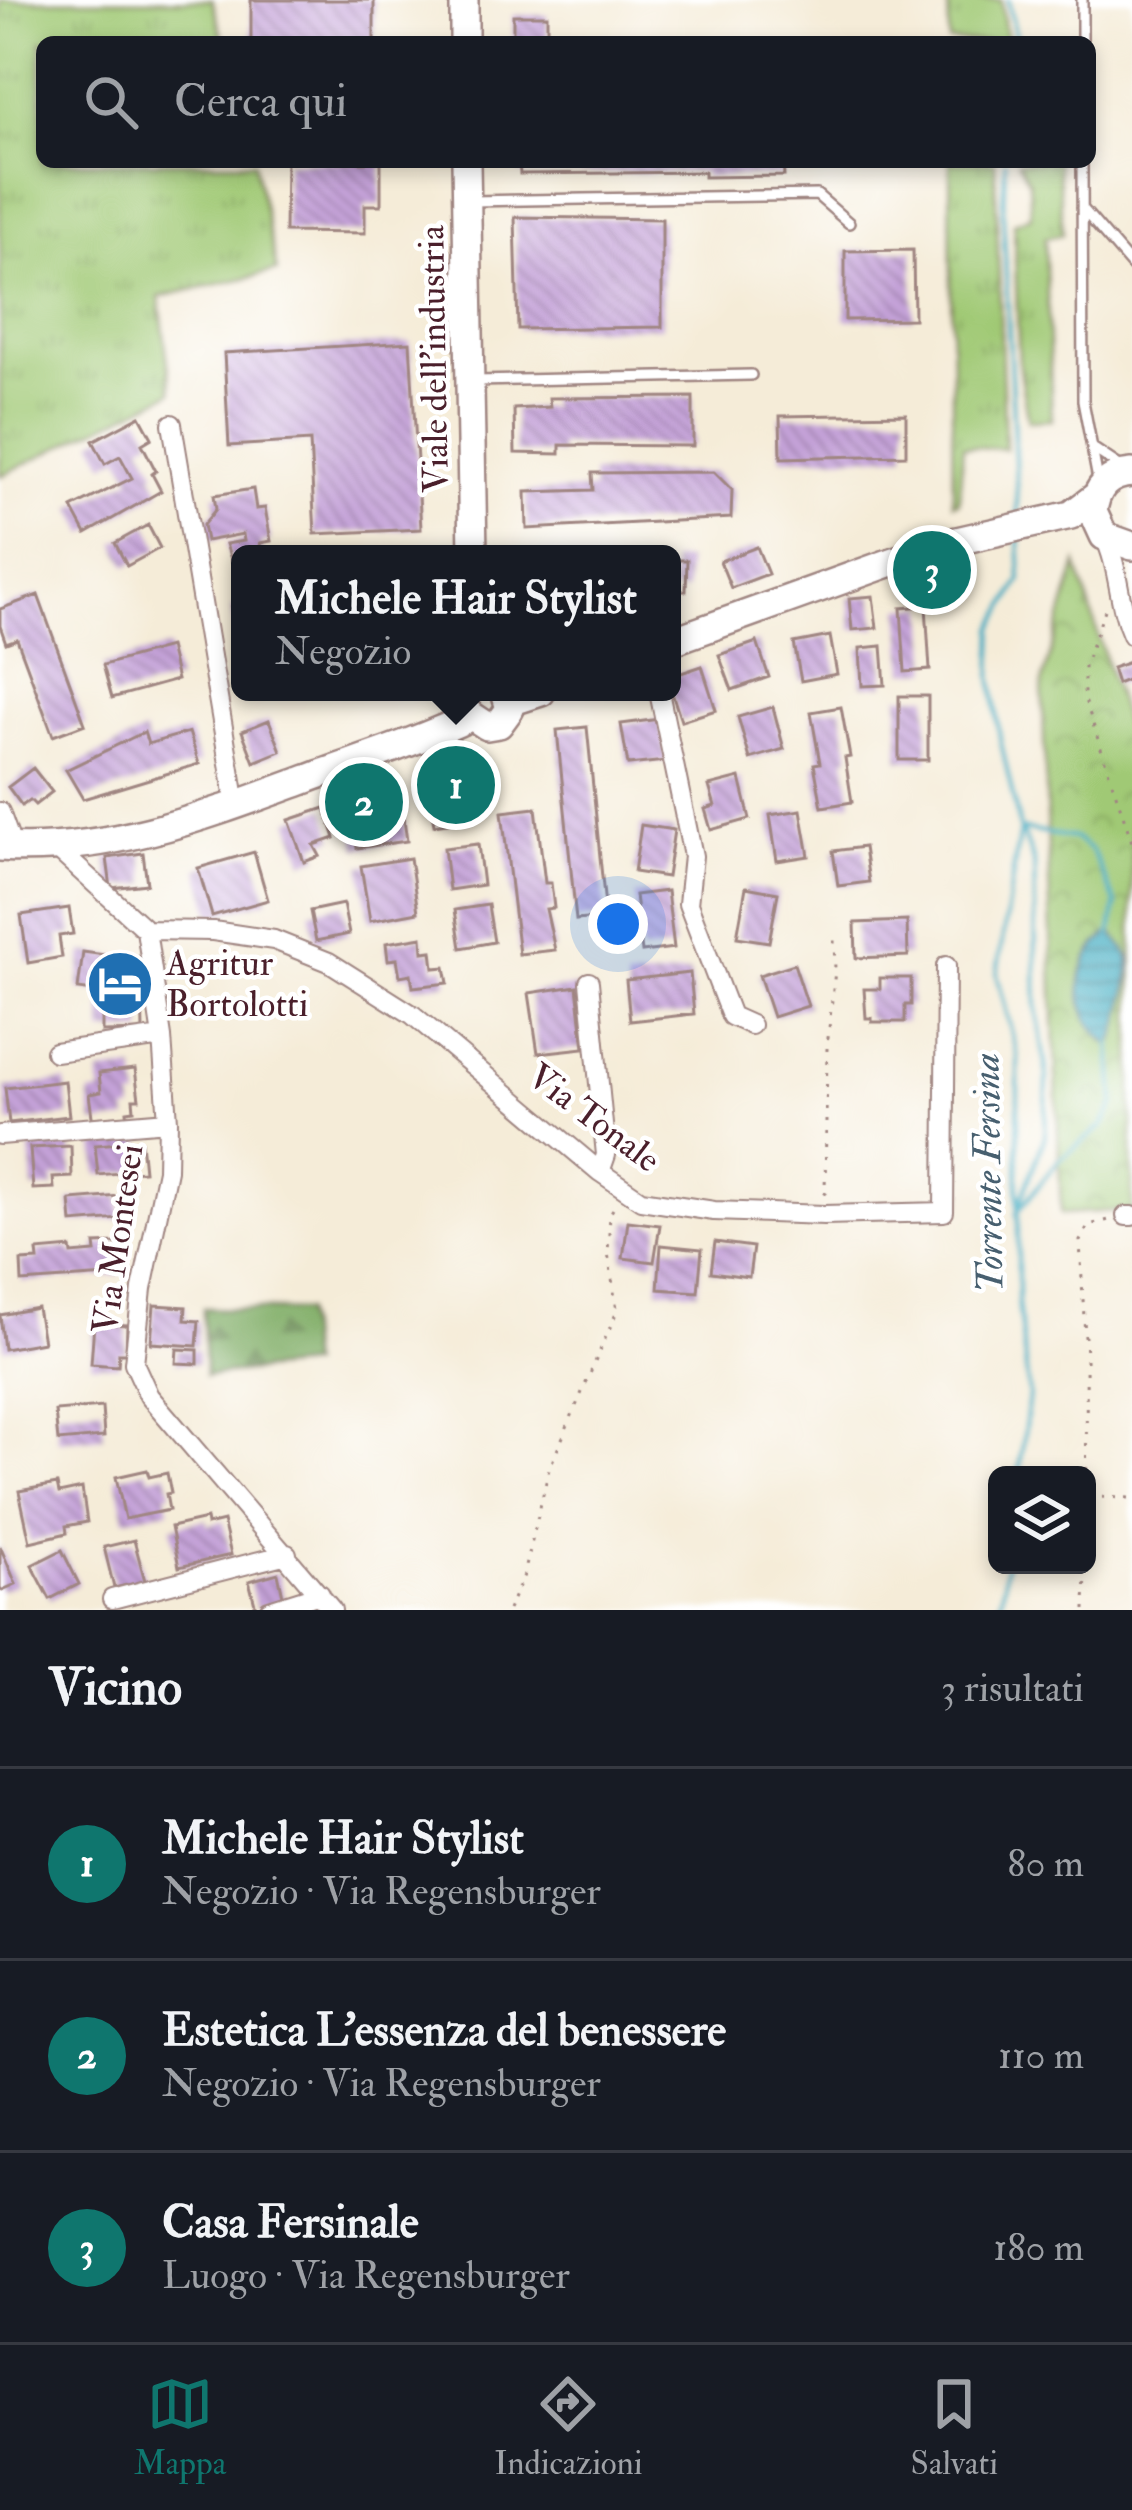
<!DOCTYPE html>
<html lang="it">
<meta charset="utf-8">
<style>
:root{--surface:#171b24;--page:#242831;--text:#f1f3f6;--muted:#9ea1a6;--line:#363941;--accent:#0f766e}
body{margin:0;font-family:"IM FELL Double Pica",serif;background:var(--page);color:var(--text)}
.controls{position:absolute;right:36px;bottom:36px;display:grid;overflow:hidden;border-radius:18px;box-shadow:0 6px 18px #0003}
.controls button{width:108px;height:108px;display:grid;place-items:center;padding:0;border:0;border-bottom:3px solid var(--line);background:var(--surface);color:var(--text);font:60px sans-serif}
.you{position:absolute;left:618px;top:924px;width:42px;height:42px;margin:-30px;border:9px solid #fff;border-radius:50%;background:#1a73e8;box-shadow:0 0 0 18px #1a73e833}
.badge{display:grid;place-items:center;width:78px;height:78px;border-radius:50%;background:var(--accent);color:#fff;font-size:39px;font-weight:700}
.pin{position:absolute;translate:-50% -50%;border:6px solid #fff;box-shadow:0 3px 12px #0006}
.popup{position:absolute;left:231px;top:545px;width:450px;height:156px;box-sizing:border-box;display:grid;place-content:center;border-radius:18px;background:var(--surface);filter:drop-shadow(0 3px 9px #0005);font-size:39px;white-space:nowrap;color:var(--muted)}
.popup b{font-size:45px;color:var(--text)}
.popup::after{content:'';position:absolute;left:50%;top:100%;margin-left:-24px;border:24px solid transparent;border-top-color:var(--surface)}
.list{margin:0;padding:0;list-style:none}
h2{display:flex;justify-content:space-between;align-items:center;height:156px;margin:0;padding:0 48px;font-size:51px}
h2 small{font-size:39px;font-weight:400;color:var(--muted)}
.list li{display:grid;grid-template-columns:78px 1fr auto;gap:36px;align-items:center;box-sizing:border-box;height:192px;padding:0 48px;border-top:3px solid var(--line)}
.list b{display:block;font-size:45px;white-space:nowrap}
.list p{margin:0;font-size:39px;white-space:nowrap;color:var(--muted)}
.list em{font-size:39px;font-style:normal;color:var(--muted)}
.icon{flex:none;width:66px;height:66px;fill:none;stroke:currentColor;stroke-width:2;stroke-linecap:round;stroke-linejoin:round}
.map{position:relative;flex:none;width:1132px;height:1610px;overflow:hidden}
.search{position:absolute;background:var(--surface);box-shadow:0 6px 18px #0003;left:36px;right:36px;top:36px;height:132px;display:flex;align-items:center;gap:30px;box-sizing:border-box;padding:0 42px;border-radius:18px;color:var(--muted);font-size:45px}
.sheet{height:732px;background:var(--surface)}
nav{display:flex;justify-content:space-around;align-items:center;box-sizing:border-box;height:168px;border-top:3px solid var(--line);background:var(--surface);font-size:33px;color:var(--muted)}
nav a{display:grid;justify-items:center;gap:6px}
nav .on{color:var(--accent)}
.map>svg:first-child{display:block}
</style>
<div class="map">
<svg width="1132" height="1610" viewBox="0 0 1132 1610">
<defs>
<pattern id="grass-tufts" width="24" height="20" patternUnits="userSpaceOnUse" patternTransform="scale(3)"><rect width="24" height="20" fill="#a0c975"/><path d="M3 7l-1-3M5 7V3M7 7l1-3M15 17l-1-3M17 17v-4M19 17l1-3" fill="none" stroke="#8bac65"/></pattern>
<pattern id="forest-firs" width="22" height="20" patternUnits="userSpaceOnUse" patternTransform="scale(3)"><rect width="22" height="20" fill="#80ad66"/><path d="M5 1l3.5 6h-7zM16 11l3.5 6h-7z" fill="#6b8c54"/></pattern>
<pattern id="park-crowns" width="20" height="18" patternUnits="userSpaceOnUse" patternTransform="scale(3)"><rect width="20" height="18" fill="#a0c975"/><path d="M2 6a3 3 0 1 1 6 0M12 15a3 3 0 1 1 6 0" fill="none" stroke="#8bac65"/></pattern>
<pattern id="water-rules" width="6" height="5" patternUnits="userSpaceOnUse" patternTransform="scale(3)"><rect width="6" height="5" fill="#43adc2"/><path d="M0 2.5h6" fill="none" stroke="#3a8c9e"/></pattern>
<pattern id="building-back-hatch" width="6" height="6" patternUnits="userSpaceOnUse" patternTransform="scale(3)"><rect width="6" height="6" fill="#c4a2d8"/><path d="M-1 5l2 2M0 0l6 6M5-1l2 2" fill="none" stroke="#a183af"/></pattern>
</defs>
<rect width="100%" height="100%" fill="#fff"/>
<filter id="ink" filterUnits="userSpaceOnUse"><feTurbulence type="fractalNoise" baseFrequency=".00833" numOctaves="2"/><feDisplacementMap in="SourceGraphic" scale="24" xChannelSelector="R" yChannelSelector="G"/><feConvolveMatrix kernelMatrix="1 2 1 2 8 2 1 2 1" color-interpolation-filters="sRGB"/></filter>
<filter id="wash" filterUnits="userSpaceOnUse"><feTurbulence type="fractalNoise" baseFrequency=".004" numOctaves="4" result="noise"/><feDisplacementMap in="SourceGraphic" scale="48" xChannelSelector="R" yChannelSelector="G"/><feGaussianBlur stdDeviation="2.7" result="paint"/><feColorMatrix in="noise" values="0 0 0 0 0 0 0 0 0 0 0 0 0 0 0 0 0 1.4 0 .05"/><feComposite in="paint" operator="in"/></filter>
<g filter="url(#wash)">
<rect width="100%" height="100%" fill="#f5ecd8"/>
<path fill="url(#grass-tufts)" stroke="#757450" stroke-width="3" d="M 0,0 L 212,0 L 224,42 L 42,42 L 42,162 L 254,162 L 277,271 L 159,297 L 172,392 L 0,476 Z
M 948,0 L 1001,0 L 1007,42 L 949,42 Z
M 950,162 L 995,162 L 1005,449 L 963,446 L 959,502 L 953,503 Z
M 1018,162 L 1057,162 L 1063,234 L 1045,238 L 1052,420 L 1028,421 L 1019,368 L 1014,223 L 1031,216 L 1029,182 Z"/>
<path fill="url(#forest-firs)" stroke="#656648" stroke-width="3" d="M 203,1308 L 304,1311 L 309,1366 L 205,1376 Z"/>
<path fill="url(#park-crowns)" stroke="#757450" stroke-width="3" d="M 1077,564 L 1132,748 L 1132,1210 L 1061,1214 L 1042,683 Z"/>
<path fill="url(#water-rules)" stroke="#466676" stroke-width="3" d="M 1111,932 C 1117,940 1125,947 1129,957 C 1132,973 1121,1031 1111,1045 C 1072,1017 1069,961 1111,932 Z"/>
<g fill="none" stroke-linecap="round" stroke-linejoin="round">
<path stroke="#43adc2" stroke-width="4.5" d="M 1008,0 L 1017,42
M 1005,162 L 1003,213 L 1018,519
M 1020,829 L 1074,838 L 1092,851 L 1116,904 L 1110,937
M 1018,1209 L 1045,1136 L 1047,1077 L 1037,1008 L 1034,861 L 1022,832
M 1016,1214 L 1058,1161 L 1103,1126 L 1115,1103 L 1111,1043
M 1019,1475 L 1029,1395 L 1018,1303 L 1018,1058 L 997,974 L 1020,829 L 1000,738 L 992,677 L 994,628 L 1021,580 L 1019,537
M 999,1610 L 1006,1565"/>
</g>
<g id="blocks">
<path fill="url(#building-back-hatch)" d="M 251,0 L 374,0 L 374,42 L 251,42 Z
M 513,15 L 547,15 L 547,42 L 513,42 Z
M 286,162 L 381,162 L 381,205 L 365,205 L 365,233 L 285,232 Z
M 519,162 L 783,162 L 784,176 L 704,177 L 704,172 L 520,174 Z
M 515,217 L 662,219 L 662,327 L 518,329 Z
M 913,250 L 914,319 L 845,320 L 845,251 Z
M 410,342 L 421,529 L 315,534 L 310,441 L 229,446 L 224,353 Z
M 693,397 L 693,446 L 560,445 L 560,454 L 515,453 L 514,409 L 550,407 L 549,398 Z
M 906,414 L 906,455 L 781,458 L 780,416 Z
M 140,416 L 152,438 L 142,444 L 156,471 L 152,474 L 161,491 L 86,534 L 72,508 L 132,478 L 120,456 L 105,464 L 93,441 Z
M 714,472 L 732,490 L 731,518 L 527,529 L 526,492 L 593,490 L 592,473 Z
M 253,489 L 256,509 L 265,508 L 271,541 L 260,543 L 262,554 L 240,554 L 240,574 L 236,575 L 226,544 L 244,541 L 243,534 L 206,541 L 203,525 L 216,509 L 214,495 Z
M 148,525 L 160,548 L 127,566 L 115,543 Z
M 757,547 L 768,574 L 731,588 L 720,561 Z
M 940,559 L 941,578 L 924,579 L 923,561 Z
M 672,560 L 687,560 L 686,591 L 672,591 Z
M 38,595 L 85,724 L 53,736 L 17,639 L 6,643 L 0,626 L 0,609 Z
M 873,596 L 877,628 L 852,630 L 849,598 Z
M 240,606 L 240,652 L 237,652 L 232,607 Z
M 926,606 L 930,670 L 905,672 L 901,608 Z
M 830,636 L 837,674 L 801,681 L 794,643 Z
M 757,642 L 769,677 L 732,690 L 719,655 Z
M 882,646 L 885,685 L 862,686 L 860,648 Z
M 169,647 L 177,680 L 112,698 L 103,665 Z
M 1132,661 L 1132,678 L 1117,684 L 1112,668 Z
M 702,666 L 716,710 L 681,721 L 672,693 L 672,676 Z
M 899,696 L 928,696 L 928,760 L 899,760 Z
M 773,707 L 784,749 L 750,759 L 738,717 Z
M 841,707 L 850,757 L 845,758 L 852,802 L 822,807 L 814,764 L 820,763 L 811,712 Z
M 660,719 L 666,761 L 628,765 L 621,724 Z
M 269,720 L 281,751 L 254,762 L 242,731 Z
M 587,727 L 606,917 L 576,920 L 557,730 Z
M 144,732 L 148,744 L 189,732 L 199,764 L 83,799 L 66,770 Z
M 33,768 L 52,792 L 35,805 L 30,800 L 22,806 L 8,787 Z
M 467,778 L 472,819 L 434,825 L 428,783 Z
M 740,778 L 750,819 L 711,830 L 705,809 L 715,806 L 709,786 Z
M 400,790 L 407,841 L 357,848 L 350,797 Z
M 325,808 L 335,838 L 314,845 L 320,856 L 304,862 L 289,820 Z
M 536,808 L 545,883 L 551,883 L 554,908 L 546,909 L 555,950 L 519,954 L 502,812 Z
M 801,810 L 809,856 L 777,861 L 770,815 Z
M 641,825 L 674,830 L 667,877 L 634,872 Z
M 478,844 L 483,885 L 449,890 L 444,848 Z
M 864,847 L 869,882 L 838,886 L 833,851 Z
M 254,852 L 268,900 L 212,916 L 198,868 Z
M 143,853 L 147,884 L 111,888 L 107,858 Z
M 410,858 L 418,912 L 370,921 L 361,866 Z
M 746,887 L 778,893 L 769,942 L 737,937 Z
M 667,891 L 674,948 L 642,952 L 635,895 Z
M 343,904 L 349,934 L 316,941 L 310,911 Z
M 488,905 L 494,942 L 461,948 L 455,910 Z
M 69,908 L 73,934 L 59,936 L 62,957 L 28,963 L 21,915 Z
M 907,921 L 908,956 L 856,958 L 855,923 Z
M 422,937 L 423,952 L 432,951 L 434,968 L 445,967 L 448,983 L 413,987 L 411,974 L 400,976 L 397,959 L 388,960 L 386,943 Z
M 83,952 L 127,958 L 122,986 L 142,986 L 143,1031 L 102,1032 L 102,992 L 78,989 Z
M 794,964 L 808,1006 L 773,1017 L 759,975 Z
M 690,973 L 694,1014 L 630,1021 L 626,980 Z
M 880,978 L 911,978 L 911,1005 L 905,1005 L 905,1022 L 872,1022 L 872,1018 L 866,1018 L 864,989 L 880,989 Z
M 577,986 L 584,1048 L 538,1053 L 529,993 Z
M 135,1069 L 139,1099 L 133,1099 L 134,1110 L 127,1111 L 128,1120 L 93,1124 L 89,1094 L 101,1092 L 99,1073 Z
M 65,1081 L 69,1116 L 9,1123 L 5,1088 Z
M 141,1141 L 144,1171 L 98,1175 L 95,1145 Z
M 71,1146 L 72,1177 L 53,1178 L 54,1188 L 33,1189 L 30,1148 Z
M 119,1196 L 121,1219 L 72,1223 L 70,1200 Z
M 628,1221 L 660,1225 L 654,1262 L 623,1258 Z
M 715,1242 L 753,1247 L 749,1277 L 711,1272 Z
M 118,1243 L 120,1275 L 22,1282 L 21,1261 L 38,1260 L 37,1251 L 71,1248 L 72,1254 L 96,1252 L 95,1244 Z
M 661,1245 L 702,1249 L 698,1292 L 658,1289 Z
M 154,1305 L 186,1307 L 185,1320 L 199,1321 L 197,1346 L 151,1343 Z
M 37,1308 L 43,1342 L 4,1349 L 0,1315 Z
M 94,1323 L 127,1325 L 126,1353 L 119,1353 L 118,1366 L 91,1364 Z
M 177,1349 L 198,1350 L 198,1364 L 176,1363 Z
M 102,1407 L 104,1437 L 58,1441 L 55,1411 Z
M 147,1470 L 149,1477 L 167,1473 L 171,1493 L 166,1494 L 169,1510 L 125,1519 L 116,1477 Z
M 57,1484 L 59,1493 L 82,1488 L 87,1522 L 66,1526 L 67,1533 L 30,1542 L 19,1491 Z
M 206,1519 L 207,1525 L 223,1521 L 231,1555 L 179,1567 L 171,1527 Z
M 134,1540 L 145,1581 L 114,1588 L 104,1547 Z
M 0,1546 L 16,1584 L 0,1591 Z
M 62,1550 L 79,1584 L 50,1599 L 32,1565 Z
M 278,1573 L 284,1601 L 256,1608 L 249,1581 Z"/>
</g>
</g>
<g filter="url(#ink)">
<use href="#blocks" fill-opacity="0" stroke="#a08682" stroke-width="3"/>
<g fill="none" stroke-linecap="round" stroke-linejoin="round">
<g stroke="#a08682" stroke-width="14">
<path id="lane" d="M 1082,0 L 1082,42
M 1082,162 L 1083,401 L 1099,485
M 472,201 L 817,195 L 849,223
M 1082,208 L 1132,266
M 475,381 L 751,375
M 1094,449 L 1124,469
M 450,692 L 458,702 L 469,705"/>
</g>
<g stroke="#a08682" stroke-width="22">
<path id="street" d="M 172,424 L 236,805
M 1104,536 C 1120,568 1117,602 1132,635
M 659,692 L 693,856 L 688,904 L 731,1016 L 751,1025
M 0,812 L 13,848
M 56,848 L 146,930 L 162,1037 L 168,1121 L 167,1170 L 142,1289 L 134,1363 L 149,1396 L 332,1610
M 146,930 L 213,931 L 274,940 L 329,962 L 413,1015 L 600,1172 L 641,1200 L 714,1211 L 824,1215 L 944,1212 L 946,966
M 589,982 L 606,1155 L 600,1172
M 55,1052 L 162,1037
M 0,1135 L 168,1121
M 1126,1216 L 1132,1216
M 112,1599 L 287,1554
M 269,1610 L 320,1594"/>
</g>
<g stroke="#a08682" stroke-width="32">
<path id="secondary" d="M 464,0 L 464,42
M 466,162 L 473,554
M 1132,473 C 1107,475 1096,488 1093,512 L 1104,536 L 1132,546
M 672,641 L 939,545 L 1071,515 L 1095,497
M 510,702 L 541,692
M 472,716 L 487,726 L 499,724 L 510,709 L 505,692
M 0,847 C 109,854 206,816 307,779 C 362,759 419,741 472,716"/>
</g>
<path stroke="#a08682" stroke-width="3" stroke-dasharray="3 9" stroke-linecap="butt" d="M 1105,610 L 1084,666 L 1084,697 L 1132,842
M 825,1195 L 827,1048 L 835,970 L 834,940
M 1090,1497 L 1132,1498
M 1087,1542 L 1086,1357 L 1080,1241 L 1089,1225 L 1109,1220
M 508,1610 L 524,1575 L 549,1469 L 617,1311 L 608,1253 L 610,1214 L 617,1202
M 1085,1610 L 1086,1565"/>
<use href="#lane" stroke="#fff" stroke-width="9"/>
<use href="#street" stroke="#fff" stroke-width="18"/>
<use href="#secondary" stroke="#fff" stroke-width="27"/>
</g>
</g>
<defs>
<g id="hotel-disc" transform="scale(3.45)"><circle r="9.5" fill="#1f6fb2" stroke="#fff"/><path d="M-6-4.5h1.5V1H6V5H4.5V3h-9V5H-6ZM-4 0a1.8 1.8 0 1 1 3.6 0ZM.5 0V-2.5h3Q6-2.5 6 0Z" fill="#fff"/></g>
</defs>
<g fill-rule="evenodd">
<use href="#hotel-disc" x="120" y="984"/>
</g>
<g text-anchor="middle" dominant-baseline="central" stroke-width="9" stroke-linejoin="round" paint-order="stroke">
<g font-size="36" fill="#4a1f2b" stroke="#fff">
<text transform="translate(434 359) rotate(-91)">Viale dell'industria</text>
<text transform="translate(594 1118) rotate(37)">Via Tonale</text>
<text transform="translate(118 1239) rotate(-82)">Via Montesei</text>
</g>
<g font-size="36" fill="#4a1f2b" stroke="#fff" text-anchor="start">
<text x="166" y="963">Agritur<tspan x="166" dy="41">Bortolotti</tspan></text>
</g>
<g font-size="39" font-style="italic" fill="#475f6f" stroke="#fff">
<text transform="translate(988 1173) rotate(-91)">Torrente Fersina</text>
</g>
</g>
</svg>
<div class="controls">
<button><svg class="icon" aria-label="layers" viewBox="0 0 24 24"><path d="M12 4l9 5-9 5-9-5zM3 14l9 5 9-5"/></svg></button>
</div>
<div class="you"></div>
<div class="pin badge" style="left:456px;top:785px">1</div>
<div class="popup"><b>Michele Hair Stylist</b>Negozio</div>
<div class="pin badge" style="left:364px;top:802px">2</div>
<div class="pin badge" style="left:932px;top:570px">3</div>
<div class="search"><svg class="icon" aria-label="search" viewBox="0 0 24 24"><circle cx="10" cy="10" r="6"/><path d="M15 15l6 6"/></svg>Cerca qui</div>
</div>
<section class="sheet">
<h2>Vicino<small>3 risultati</small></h2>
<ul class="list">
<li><span class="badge">1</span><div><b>Michele Hair Stylist</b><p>Negozio · Via Regensburger</p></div><em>80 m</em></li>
<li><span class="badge">2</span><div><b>Estetica L'essenza del benessere</b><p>Negozio · Via Regensburger</p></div><em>110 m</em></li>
<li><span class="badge">3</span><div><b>Casa Fersinale</b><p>Luogo · Via Regensburger</p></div><em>180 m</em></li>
</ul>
</section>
<nav>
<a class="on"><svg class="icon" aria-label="map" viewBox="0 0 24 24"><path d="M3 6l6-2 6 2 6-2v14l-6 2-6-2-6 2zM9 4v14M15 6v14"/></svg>Mappa</a>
<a><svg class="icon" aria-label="directions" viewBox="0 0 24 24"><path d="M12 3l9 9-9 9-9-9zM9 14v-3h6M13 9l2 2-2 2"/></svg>Indicazioni</a>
<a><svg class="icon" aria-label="saved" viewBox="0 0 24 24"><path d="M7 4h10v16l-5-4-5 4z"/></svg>Salvati</a>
</nav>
